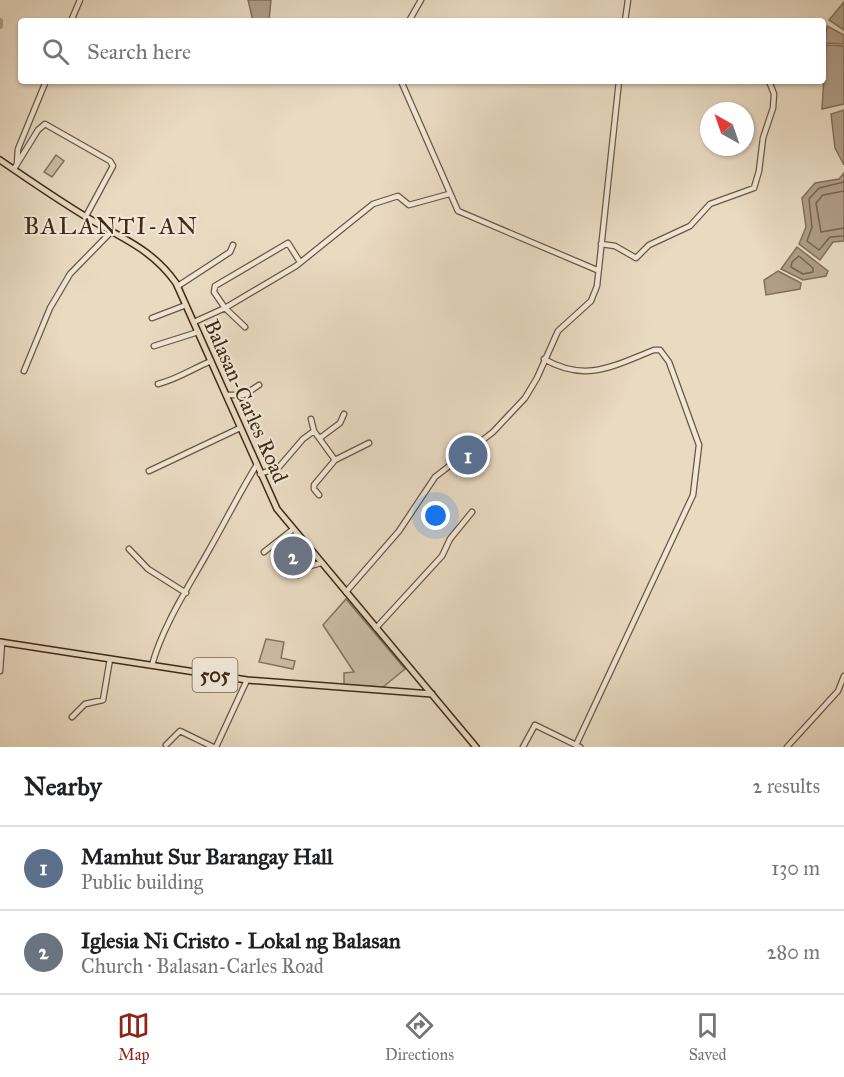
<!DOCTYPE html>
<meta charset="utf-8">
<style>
:root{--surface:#fff;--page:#f2f2f2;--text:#202124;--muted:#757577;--line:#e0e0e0;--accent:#8f2418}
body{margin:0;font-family:"IM FELL Great Primer",serif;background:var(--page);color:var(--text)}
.compass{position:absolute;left:700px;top:102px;width:54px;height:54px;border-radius:50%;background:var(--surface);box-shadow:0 2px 4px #0004;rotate:320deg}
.you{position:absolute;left:436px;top:516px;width:21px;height:21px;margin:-15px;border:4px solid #fff;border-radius:50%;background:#1a73e8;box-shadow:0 0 0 9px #1a73e833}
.badge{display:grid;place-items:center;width:39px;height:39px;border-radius:50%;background:var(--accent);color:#fff;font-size:20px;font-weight:700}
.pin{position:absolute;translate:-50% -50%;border:3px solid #fff;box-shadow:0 2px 6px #0006}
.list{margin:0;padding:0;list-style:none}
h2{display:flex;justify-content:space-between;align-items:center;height:78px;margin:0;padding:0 24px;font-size:26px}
h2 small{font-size:20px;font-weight:400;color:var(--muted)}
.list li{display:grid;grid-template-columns:39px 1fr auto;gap:18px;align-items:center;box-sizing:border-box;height:84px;padding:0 24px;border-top:2px solid var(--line)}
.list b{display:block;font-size:22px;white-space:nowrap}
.list p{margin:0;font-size:20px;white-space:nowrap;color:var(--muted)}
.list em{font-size:20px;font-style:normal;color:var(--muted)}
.icon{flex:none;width:33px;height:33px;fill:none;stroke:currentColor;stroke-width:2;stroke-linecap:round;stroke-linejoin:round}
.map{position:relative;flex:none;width:844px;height:747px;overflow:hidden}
.search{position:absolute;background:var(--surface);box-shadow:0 2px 4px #0004;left:18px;right:18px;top:18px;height:66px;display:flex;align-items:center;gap:15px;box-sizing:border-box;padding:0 21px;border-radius:6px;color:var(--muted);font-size:22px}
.sheet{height:246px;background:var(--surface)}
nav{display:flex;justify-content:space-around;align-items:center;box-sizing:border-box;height:84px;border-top:2px solid var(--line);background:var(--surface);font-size:16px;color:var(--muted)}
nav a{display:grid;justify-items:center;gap:3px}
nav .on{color:var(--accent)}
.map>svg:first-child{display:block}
</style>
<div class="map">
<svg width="844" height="747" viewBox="0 0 844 747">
<rect width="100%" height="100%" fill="#e9dac2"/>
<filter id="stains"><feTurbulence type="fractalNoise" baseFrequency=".00333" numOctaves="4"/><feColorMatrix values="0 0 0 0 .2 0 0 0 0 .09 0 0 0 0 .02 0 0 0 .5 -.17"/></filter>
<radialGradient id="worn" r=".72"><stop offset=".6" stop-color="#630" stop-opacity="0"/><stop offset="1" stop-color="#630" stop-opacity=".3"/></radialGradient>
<path fill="#ccbca5" stroke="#86745e" stroke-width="1.5" d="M 56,155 L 64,161 L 52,177 L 44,172 Z
M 346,599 L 405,669 L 383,687 L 344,685 L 344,673 L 354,672 L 323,625 Z
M 266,639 L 284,642 L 281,658 L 295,661 L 293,669 L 259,662 Z"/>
<path fill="#b09e88" stroke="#83705b" stroke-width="1.5" d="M 248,0 L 271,0 L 269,21 L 253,21 Z
M 844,2 L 844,30 L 829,20 Z
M 827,26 L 844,35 L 844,44 L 825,43 Z
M 826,45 L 844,46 L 844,104 L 822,109 Z
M 844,110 L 844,165 L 835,148 L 831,114 Z
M 844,173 L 844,241 L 833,242 L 820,260 L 799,244 L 806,227 L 802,198 L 815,183 L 839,179 Z
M 797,247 L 828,271 L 826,276 L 803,280 L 781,269 Z
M 778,271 L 801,283 L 800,289 L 766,295 L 764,280 Z"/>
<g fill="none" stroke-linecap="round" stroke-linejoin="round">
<path stroke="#786450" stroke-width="1.5" d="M 844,182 L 819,188 L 809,199 L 812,227 L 807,241 L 819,250 L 830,237 L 844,236
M 844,191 L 823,195 L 816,203 L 821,232 L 844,228
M 799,256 L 813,268 L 813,272 L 803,274 L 791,267 L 792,262 Z"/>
<path stroke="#b09e88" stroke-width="6" d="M 0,21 L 0,26"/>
<g stroke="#6a5742" stroke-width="7">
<path id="minor" d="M 71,21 L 80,0
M 409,21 L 421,0
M 625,21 L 628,0
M 401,81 L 458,211 L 597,270
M 17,163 L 18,149 L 46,81
M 14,169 L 38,130 L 45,124 L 110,161 L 113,166 L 86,216
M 601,244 L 615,246 L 636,258 L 649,245 L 690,226 L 710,204 L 754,188 L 759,171 L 763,138 L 773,108 L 774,94 L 769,81
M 300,262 L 288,243 L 215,286 L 214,292 L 225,308 L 296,266 L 373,204 L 398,196 L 409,205 L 449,194
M 178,286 L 230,252 L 233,245
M 152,318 L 186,305
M 194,322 L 225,308 L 245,327
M 154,346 L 198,332
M 544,359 C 586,383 613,366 654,350 L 660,350 L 669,362 L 699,445 L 693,495 L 576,745
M 24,371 L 50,308 L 70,274 L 111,232
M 158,384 C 178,379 192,369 211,361
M 226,395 L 244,395 L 259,385
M 314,431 L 335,460 L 369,443
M 320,438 L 340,423 L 344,414
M 149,471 L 240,428
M 260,474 L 279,467 L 303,439 L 314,431 L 311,419
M 319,495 L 314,489 L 314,485 L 335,460
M 129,549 L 148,569 L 186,593
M 264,552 L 292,530
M 298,575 L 307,567 L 321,563
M 346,592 L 399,531 L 435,477 L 493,432 L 525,398 L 537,378 L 558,331 L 591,301 L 597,286 L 619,81
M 376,628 L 442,556 L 450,539 L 472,512
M 152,665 C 163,625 189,586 209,550 C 225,522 239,494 256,466
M 0,671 L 2,642
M 72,717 L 85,704 L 103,700 L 110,659
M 166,745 L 180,731 L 213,747
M 216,747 L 247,680
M 523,747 L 535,725 L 580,747
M 787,747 L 838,691 L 844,676"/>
</g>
<g stroke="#402b18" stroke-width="8">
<path id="major" d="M 0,160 C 29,180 58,200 88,218 C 123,239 152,249 176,283 L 277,509 L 476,747
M 0,642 L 247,680 L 432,694"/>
</g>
<use href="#minor" stroke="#f1e7d7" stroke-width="4.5"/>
<use href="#major" stroke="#e9dac2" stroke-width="5"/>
</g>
<g text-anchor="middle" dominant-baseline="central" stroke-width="4.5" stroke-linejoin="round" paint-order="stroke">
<rect fill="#f1e7d7" stroke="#756351" stroke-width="1.5" x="192.5" y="658" width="45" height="34" rx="4.5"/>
<g font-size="20" font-weight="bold" fill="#402b18">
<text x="215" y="675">505</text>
</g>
<g font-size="21" fill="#402b18" stroke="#f1e7d7">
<text transform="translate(246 401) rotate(66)">Balasan-Carles Road</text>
</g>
<g font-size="24" letter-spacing="1.5" fill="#402b18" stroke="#f1e7d7">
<text x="111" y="226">BALANTI-AN</text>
</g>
</g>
<rect width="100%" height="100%" filter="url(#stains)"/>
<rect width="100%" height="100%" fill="url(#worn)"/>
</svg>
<svg class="compass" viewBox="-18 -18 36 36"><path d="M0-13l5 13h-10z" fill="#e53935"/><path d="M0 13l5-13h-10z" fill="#757577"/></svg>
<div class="you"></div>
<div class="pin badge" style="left:468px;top:455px;background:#5c6f8a">1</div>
<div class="pin badge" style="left:293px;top:556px;background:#6b7280">2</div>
<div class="search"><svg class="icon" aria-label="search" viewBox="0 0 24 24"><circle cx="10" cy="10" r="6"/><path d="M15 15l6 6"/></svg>Search here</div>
</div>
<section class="sheet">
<h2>Nearby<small>2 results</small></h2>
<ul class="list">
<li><span class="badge" style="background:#5c6f8a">1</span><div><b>Mamhut Sur Barangay Hall</b><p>Public building</p></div><em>130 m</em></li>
<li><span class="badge" style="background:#6b7280">2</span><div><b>Iglesia Ni Cristo - Lokal ng Balasan</b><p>Church · Balasan-Carles Road</p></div><em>280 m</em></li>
</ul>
</section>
<nav>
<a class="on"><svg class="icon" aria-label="map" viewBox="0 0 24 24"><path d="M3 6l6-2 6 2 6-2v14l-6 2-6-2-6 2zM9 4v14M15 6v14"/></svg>Map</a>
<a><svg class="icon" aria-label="directions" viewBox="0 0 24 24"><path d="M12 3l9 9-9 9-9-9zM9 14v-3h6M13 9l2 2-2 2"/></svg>Directions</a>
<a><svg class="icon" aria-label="saved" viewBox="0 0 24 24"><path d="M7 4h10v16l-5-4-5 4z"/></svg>Saved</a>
</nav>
